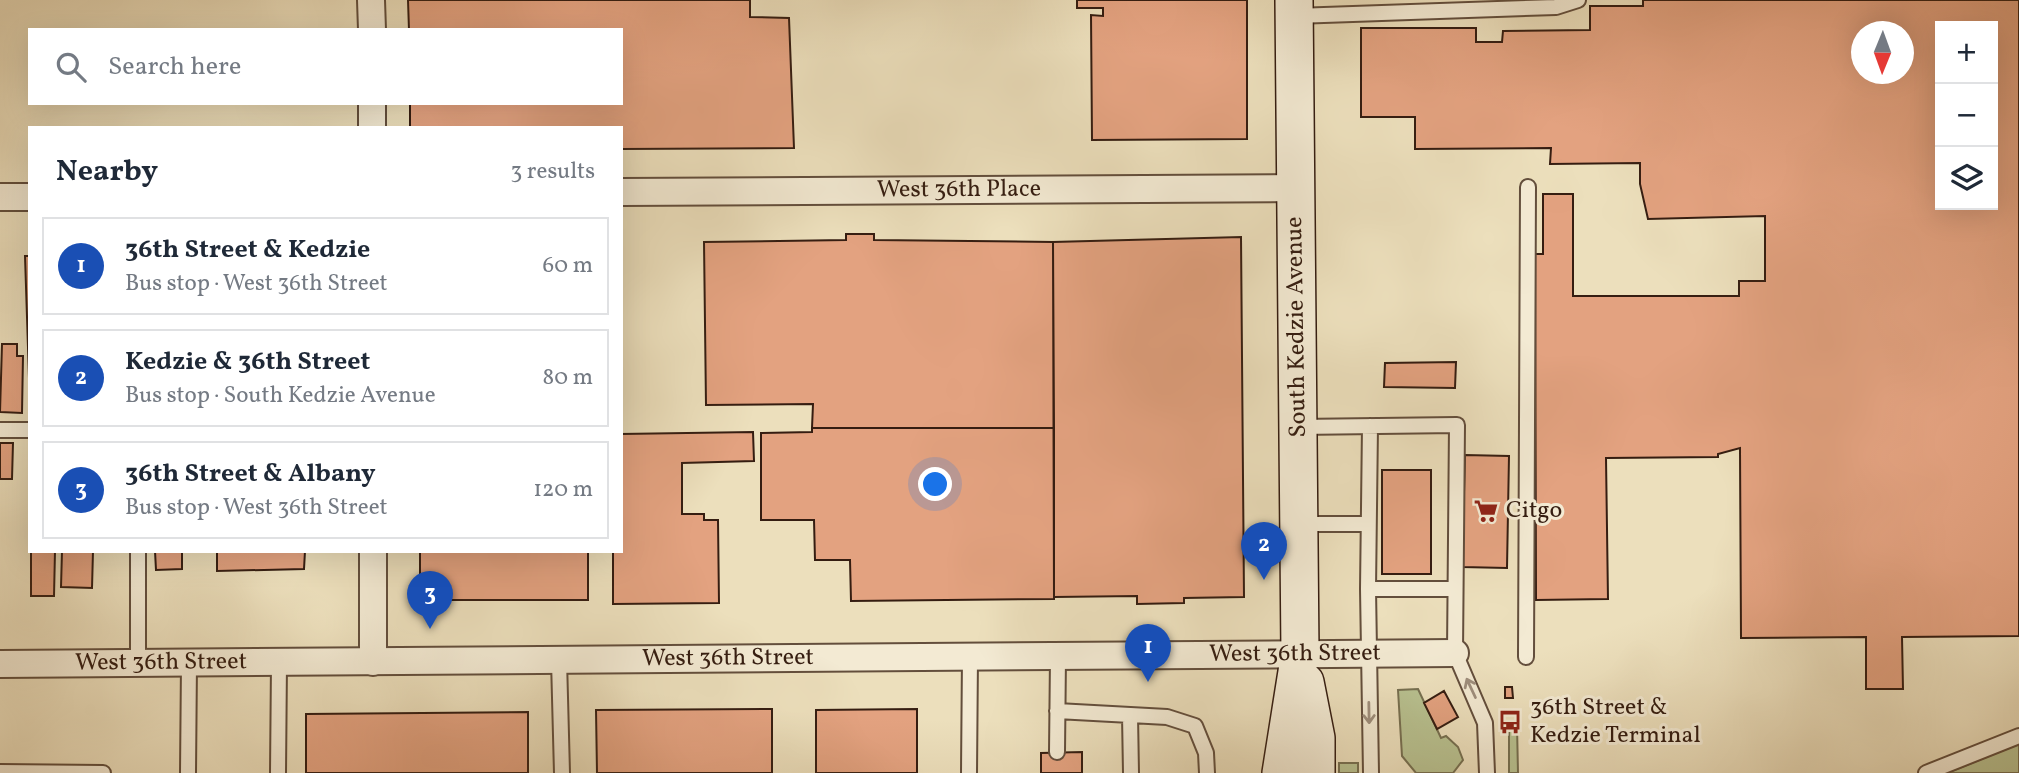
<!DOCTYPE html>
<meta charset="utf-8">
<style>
:root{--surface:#fff;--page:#f2f2f3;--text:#1f2937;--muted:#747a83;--line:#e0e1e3;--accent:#1a73e8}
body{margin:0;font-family:Vollkorn,serif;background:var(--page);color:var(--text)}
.controls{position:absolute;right:21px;top:21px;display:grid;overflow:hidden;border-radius:0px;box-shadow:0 7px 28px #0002}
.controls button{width:63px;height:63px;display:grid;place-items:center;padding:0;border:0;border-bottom:2px solid var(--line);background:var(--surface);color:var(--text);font:35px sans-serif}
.compass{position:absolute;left:1851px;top:21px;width:63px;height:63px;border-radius:50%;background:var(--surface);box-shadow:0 7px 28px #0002;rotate:181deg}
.you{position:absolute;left:936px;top:485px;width:24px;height:24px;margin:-18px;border:5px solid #fff;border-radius:50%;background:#1a73e8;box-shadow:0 0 0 10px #1a73e833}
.badge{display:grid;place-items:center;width:46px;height:46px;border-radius:50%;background:var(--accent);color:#fff;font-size:23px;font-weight:700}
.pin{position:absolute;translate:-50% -58px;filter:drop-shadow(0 2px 4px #0008)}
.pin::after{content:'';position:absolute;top:37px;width:24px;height:21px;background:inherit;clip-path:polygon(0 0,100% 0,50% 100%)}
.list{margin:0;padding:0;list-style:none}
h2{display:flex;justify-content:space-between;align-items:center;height:91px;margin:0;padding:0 28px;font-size:30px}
h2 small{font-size:23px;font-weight:400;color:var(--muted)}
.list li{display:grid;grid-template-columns:46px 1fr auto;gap:21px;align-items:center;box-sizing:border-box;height:98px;margin:0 14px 14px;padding:0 14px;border:2px solid var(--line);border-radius:0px}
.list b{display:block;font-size:26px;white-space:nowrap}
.list p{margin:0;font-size:23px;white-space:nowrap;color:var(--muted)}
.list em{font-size:23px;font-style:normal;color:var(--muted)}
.icon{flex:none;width:38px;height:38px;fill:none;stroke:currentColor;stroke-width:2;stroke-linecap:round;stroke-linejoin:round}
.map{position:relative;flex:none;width:2019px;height:773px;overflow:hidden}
.search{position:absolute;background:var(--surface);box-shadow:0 7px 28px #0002;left:28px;top:28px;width:595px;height:77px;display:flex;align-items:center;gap:18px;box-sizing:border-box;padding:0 24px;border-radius:0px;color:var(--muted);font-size:26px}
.panel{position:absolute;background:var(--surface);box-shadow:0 7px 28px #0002;left:28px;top:126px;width:595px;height:427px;border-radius:0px}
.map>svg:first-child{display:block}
</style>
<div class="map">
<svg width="2019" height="773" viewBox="0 0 2019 773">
<rect width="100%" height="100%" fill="#ecdfbc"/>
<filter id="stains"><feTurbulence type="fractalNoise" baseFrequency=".00286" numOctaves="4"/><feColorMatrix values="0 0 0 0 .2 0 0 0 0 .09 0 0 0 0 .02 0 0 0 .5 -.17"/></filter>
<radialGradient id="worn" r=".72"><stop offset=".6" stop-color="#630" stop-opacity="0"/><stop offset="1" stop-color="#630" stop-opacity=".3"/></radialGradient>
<path fill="#b8c190" stroke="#766f50" stroke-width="2" d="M 1418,689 L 1441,738 L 1446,736 L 1458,747 L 1463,760 L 1453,773 L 1416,773 L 1402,756 L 1398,690 Z
M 1509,725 L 1517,725 L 1518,773 L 1509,773 Z
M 2019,744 L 2019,773 L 1947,773 Z
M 1339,763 L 1358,763 L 1358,773 L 1339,773 Z"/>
<path fill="#e3a280" stroke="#351d11" stroke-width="2" fill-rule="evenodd" d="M 408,0 L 750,0 L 750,17 L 789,18 L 794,148 L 621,149 L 621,128 L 410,128 L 410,103 L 621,103 L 621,30 L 409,30 Z
M 1077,0 L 1247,0 L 1247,139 L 1092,140 L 1091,15 L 1103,16 L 1103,8 L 1077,8 Z
M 1643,0 L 2019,0 L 2019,636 L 1902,637 L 1903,689 L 1866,689 L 1866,637 L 1741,638 L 1740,448 L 1718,454 L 1718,457 L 1606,458 L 1608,599 L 1536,600 L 1535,254 L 1543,254 L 1543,194 L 1573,194 L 1573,296 L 1739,296 L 1739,281 L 1765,281 L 1765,216 L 1648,219 L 1640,184 L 1640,163 L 1550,164 L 1551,148 L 1415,149 L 1415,117 L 1361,117 L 1361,28 L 1476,28 L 1476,42 L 1502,42 L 1503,31 L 1590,30 L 1590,6 L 1643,6 ZM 1940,26 L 1993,26 L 1993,205 L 1940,205 ZM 1862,32 L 1904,32 L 1904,74 L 1862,74 Z
M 846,234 L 874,234 L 874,240 L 1053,242 L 1054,428 L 812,428 L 813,404 L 706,405 L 704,242 L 846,240 Z
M 1241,237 L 1244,597 L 1184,598 L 1184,603 L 1137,604 L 1137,596 L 1054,597 L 1053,242 Z
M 25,256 L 30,256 L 30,378 L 29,378 Z
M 2,344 L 17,344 L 17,356 L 23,356 L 22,413 L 0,412 Z
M 1456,362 L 1455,388 L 1384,387 L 1385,363 Z
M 812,428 L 1054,428 L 1054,599 L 851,601 L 850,560 L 815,560 L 814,520 L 761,520 L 761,433 L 812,432 Z
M 753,432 L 754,461 L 682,463 L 682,514 L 704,514 L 704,520 L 718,520 L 719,603 L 613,604 L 613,551 L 621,551 L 621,434 Z
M 0,443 L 13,443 L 12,479 L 0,479 Z
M 1465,455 L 1509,456 L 1507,568 L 1462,567 Z
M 1382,470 L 1431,470 L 1431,574 L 1382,574 Z
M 31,551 L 55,551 L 54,596 L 31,596 Z
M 62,551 L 93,551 L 92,588 L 61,587 Z
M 155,551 L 182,551 L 182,569 L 156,570 Z
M 217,551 L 305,551 L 304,569 L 217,571 Z
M 420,551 L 588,551 L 588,600 L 430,600 L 420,590 Z
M 1505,687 L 1512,687 L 1513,698 L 1505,698 Z
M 1444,691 L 1458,717 L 1437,729 L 1424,703 Z
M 772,709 L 772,773 L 597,773 L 596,710 Z
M 917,709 L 917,773 L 816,773 L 816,710 Z
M 528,712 L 528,773 L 306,773 L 306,714 Z
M 1082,752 L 1082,773 L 1041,773 L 1041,753 Z"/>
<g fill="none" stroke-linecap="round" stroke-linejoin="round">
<g stroke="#634e3c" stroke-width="18">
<path id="service" d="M 1295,16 L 1556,7 L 1578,0
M 1370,426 L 1368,589 L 1455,589
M 1298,427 L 1457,425 L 1455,653 L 1485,723 L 1487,773
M 0,430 L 30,430
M 1299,524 L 1368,524
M 138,551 L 138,663
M 1368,589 L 1371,773
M 1526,657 L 1528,187
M 559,660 L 562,773
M 1057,711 L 1167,717 L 1195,726 L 1206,753 L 1207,773
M 1130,715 L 1131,773
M 1057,752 L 1058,657
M 0,772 L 103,773
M 188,773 L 189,663
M 278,773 L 279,663
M 969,773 L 970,657
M 1926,773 L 2019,736"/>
</g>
<g stroke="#634e3c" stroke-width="30">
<g id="minor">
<path d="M 371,0 L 372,30"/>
<path d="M 372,103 L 372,128"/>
<path id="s1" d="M 621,192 L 1295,188"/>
<path d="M 0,197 L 30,197"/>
<path d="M 373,551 L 373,662"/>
<path id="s2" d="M 0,664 L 1455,653"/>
</g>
</g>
<g stroke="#351d11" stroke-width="40">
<path id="secondary" d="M 1305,682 L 1316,738 L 1316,773
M 1281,773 L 1300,653 L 1294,0"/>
</g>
<use href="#service" stroke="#f3ead3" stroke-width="14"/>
<use href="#minor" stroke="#f3ead3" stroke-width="26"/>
<use href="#secondary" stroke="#f3ead3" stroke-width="37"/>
</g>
<defs><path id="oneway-shaft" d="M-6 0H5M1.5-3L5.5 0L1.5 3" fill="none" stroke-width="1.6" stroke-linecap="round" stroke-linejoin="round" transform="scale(1.75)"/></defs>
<g stroke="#9e8e7c">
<use href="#oneway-shaft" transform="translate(1471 688) rotate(-115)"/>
<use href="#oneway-shaft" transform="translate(1369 713) rotate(89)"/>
</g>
<defs>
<g id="supermarket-bare" transform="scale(1.89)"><path d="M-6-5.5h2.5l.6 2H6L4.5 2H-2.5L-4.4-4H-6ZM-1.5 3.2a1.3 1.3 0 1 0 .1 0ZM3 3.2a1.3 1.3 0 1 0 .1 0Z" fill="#8f2418" stroke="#f3ead3" stroke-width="2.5" paint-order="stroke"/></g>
<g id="bus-bare" transform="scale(1.89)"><path d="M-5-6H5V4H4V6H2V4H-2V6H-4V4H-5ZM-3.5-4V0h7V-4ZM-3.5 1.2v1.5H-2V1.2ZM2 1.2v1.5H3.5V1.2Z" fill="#8f2418" stroke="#f3ead3" stroke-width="2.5" paint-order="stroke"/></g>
</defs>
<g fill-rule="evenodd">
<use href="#supermarket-bare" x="1486" y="511"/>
<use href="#bus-bare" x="1510" y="722"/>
</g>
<g text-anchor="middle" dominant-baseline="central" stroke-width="6" stroke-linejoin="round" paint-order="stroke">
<g font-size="24" fill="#351d11" stroke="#f3ead3">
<text stroke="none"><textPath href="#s1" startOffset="338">West 36th Place</textPath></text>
<text transform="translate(1297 327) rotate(-91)">South Kedzie Avenue</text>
<text stroke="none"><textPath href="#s2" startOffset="1295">West 36th Street</textPath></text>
<text stroke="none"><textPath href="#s2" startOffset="728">West 36th Street</textPath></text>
<text stroke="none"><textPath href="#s2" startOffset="161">West 36th Street</textPath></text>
</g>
<g font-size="24" fill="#351d11" stroke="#f3ead3" text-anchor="start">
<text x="1506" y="511">Citgo</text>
<text x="1530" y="708">36th Street &amp;<tspan x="1530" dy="28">Kedzie Terminal</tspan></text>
</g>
</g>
<rect width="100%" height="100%" filter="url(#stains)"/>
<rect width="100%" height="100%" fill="url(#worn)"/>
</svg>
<div class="controls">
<button>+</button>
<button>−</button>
<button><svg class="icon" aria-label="layers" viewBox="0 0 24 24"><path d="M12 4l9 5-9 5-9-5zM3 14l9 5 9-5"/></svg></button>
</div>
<svg class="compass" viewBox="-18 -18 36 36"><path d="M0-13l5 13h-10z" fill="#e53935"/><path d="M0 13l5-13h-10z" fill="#747a83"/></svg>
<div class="you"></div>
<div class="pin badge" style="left:1148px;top:682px;background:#1a4fb4">1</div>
<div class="pin badge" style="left:1264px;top:580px;background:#1a4fb4">2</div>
<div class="pin badge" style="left:430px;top:629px;background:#1a4fb4">3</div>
<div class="search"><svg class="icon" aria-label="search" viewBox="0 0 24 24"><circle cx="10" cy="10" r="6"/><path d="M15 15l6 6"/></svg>Search here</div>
<section class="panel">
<h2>Nearby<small>3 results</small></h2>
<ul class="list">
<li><span class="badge" style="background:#1a4fb4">1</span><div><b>36th Street &amp; Kedzie</b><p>Bus stop · West 36th Street</p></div><em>60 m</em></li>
<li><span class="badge" style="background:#1a4fb4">2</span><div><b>Kedzie &amp; 36th Street</b><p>Bus stop · South Kedzie Avenue</p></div><em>80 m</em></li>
<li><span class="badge" style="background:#1a4fb4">3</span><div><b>36th Street &amp; Albany</b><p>Bus stop · West 36th Street</p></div><em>120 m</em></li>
</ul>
</section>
</div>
